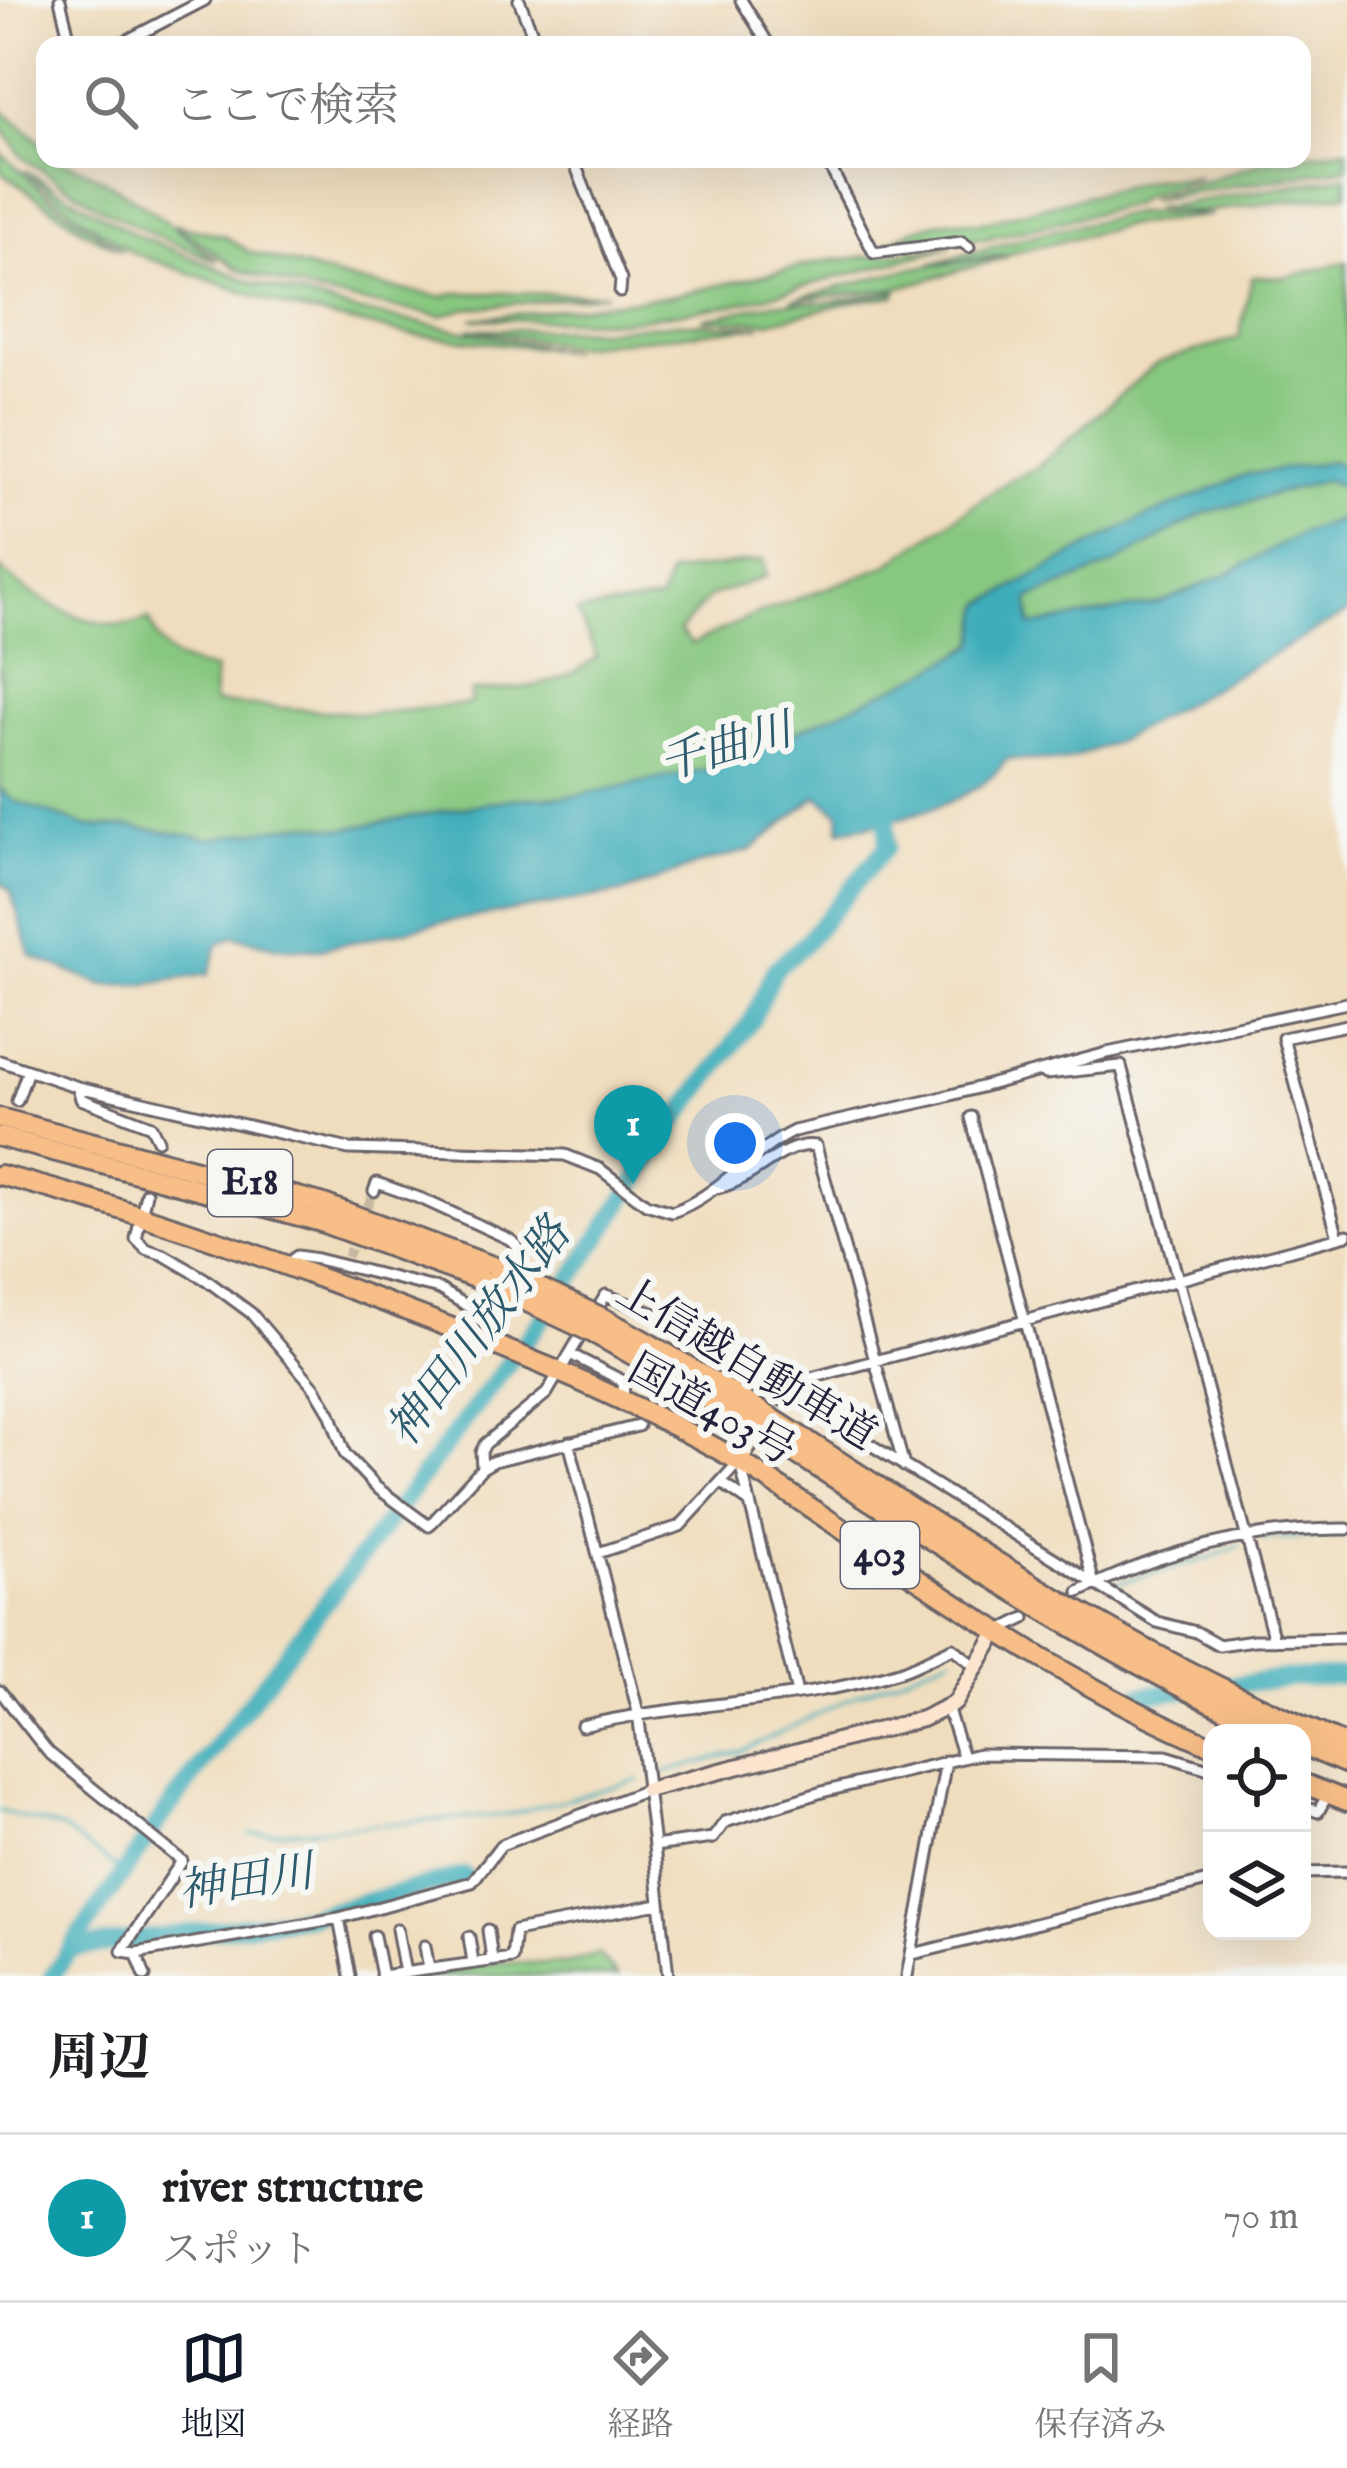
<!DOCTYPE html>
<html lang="ja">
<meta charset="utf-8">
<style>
:root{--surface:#fff;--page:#f2f2f2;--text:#202124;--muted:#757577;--line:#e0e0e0;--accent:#111827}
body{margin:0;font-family:"IM FELL English","Noto Serif JP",serif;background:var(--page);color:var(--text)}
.controls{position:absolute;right:36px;bottom:36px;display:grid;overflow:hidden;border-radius:24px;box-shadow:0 12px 48px #0002}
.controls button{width:108px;height:108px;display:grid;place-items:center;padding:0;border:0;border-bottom:3px solid var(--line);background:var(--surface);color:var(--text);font:60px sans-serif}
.you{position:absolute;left:735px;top:1143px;width:42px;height:42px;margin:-30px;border:9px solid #fff;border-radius:50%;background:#1a73e8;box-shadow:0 0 0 18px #1a73e833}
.badge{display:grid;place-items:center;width:78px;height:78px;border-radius:50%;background:var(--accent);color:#fff;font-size:39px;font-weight:700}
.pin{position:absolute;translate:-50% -99px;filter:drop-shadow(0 3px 6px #0008)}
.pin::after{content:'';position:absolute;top:63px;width:42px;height:36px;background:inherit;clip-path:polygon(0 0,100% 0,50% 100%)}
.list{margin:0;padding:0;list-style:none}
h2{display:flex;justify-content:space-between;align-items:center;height:156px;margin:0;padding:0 48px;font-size:51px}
h2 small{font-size:39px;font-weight:400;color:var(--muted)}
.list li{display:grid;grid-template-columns:78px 1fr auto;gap:36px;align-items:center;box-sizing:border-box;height:168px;padding:0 48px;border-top:3px solid var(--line)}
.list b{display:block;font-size:45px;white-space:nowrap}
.list p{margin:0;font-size:39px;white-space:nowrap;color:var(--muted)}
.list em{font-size:39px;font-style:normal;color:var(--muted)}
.icon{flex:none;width:66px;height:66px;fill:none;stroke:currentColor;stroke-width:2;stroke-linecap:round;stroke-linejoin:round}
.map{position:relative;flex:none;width:1347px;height:1976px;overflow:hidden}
.search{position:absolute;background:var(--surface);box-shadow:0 12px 48px #0002;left:36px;right:36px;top:36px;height:132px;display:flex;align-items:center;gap:30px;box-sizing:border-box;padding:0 42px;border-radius:24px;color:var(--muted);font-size:45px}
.sheet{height:324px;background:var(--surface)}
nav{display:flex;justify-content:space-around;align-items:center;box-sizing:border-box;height:168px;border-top:3px solid var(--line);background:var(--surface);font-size:33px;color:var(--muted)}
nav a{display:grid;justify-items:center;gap:6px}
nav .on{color:var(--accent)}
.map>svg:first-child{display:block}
</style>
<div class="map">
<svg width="1347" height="1976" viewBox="0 0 1347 1976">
<rect width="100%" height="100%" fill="#f6f6f2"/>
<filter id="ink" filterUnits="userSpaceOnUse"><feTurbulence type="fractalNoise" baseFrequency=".00833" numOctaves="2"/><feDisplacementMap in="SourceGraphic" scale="24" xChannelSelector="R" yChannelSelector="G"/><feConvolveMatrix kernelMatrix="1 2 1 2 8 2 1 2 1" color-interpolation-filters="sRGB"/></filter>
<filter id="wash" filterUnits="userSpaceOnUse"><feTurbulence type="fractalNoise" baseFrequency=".004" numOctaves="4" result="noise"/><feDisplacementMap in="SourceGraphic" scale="48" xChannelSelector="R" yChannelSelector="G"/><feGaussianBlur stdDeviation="2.7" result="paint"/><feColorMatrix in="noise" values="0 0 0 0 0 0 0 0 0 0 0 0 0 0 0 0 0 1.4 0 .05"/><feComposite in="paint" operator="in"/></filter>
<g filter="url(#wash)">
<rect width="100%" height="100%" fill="#f0ddbd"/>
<path fill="#87c77f" stroke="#54745d" stroke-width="3" d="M 0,108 L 45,146 L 45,159 C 92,159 178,231 218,261 L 156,236 L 101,208 L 23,158 L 0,125 Z
M 1347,149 L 1347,168 L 1148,200 L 1265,161 L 1302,159 L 1302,155 Z
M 0,152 L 63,209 L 123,251 L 87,233 L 0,171 Z
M 25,170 L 136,235 L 252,282 L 351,310 L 570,351 L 407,334 L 288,308 L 133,253 L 75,213 Z
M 1347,176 L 1347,194 L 1199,212 L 1152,209 Z
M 1200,177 L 1142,197 L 1131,205 L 984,239 L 927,241 L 878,249 C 906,231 945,214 978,223 L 1153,179 Z
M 1135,213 L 1212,215 L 1124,226 L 1005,255 L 930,264 L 1046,232 Z
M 174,224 L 224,236 L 250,252 L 352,281 L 443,297 L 454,293 L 607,294 L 463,309 L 441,316 L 317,294 L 239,270 Z
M 952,247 L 737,304 L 623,321 L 471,319 L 671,296 L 826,261 Z
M 1008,257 L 897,288 L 791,300 L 912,268 Z
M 1347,262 L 1347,469 L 1332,461 L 1245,475 L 983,603 L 975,644 L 925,673 L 721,766 L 575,796 L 510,799 L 344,829 L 303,824 L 210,839 L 133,827 L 89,827 L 13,801 L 0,789 L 0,569 C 34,600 105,640 149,619 C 163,658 176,662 215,670 L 213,703 L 368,714 L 470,704 L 471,691 C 518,689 560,689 597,656 L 577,612 L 660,600 L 670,573 L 763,560 L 766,576 L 709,597 L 679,631 L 692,644 L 755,615 L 886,566 L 1011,479 L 1036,468 L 1157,363 L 1239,338 L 1252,277 L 1286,277 Z
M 897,291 L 895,296 L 855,301 L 769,322 L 702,319 L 774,303 L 829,302 Z
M 680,323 L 761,326 L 576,346 L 468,329 L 602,330 Z
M 1326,480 L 1347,488 L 1347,517 C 1280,539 1225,582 1160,603 C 1119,616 1073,619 1031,627 L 1029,599 L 1111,566 L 1202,514 Z
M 598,1954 L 618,1976 L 400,1976 L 501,1962 L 566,1964 Z"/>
<path fill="#3dadb9" stroke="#30687a" stroke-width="3" d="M 1332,461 L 1347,469 L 1347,488 L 1326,480 L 1202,514 L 1111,566 L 1029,599 L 1031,626 L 1159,603 L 1228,574 L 1301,533 L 1347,517 L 1347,613 L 1118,741 L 1064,761 L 1007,759 C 979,804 890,823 840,830 L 839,813 L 817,796 L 752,850 L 702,863 L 626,892 L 433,924 L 320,949 L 284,948 L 233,936 L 218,945 L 209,974 L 143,985 L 104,986 L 31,956 L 10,890 L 0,882 L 0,789 L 14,801 L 89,827 L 133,827 L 210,839 L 303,824 L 344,829 L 510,799 L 575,796 L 721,766 L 925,673 L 975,645 L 983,604 L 1128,525 L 1245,475 Z"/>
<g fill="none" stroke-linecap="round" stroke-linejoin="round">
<path stroke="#3dadb9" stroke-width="3" d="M 1262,1539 L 1347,1536
M 1111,1585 L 1210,1558 L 1239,1546
M 653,1776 L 742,1751 L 859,1694 L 952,1656
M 0,1811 L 63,1829 L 123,1873
M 162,1817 L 171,1818
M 250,1834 L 507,1815 L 639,1780"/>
<path stroke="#3dadb9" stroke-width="18" d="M 1141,1695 L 1291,1678 L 1347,1676
M 73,1949 L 309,1916 L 464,1876
M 52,1976 L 162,1817 L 562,1293 L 678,1118 L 752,1020 L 774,970 L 804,944 L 887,846 L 887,803"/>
</g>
</g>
<g filter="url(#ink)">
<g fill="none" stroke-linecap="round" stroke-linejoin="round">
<path stroke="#c7b8a3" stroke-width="9" stroke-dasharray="9 4.5" stroke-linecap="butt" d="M 362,1219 L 374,1191
M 347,1257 L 356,1235"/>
<g stroke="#6a6368" stroke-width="15">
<path id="street" d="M 60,0 L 71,45
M 519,0 L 537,45
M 741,0 L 769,45
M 118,45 L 205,0
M 573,159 L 621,280 L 620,292
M 826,159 L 874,253 L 962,242 L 969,247
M 0,1061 L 78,1087 L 349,1149 L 565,1155 L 600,1169 L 646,1204 L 672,1212 C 718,1196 750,1152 794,1131 L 936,1099 L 1107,1053 L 1347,1003
M 1046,1074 L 1121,1066 L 1274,1640
M 78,1087 L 81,1099 L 151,1126 L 158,1140
M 17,1101 L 27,1073
M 971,1117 L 1094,1584
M 715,1188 C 751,1184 780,1141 816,1146 L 904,1466
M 374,1191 L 377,1183 L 422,1199 L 509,1239 L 517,1245 L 517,1253 L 505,1272
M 146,1193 L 136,1239 L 146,1249 L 164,1255 L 205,1279 L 251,1313 L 315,1388 L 330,1413 L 345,1454 L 376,1487 L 429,1526 L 482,1468 L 494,1461 L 638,1426
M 1338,1237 L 1283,1038 L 1347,1025
M 286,1265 L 297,1256 L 317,1259 L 439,1289 L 476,1311 L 495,1285
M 594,1314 L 606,1295 L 706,1334 L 787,1393 L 1157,1622 L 1196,1632 L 1219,1645 L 1254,1640 L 1347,1638
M 570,1354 L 623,1381 L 624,1399
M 782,1400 L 796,1382 L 1347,1235
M 569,1442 L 638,1712 L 654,1846
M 741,1467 L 797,1693
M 482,1468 L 481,1452 L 485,1444 L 547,1393 L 585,1328
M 722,1483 L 749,1502
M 598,1553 L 680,1526 L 739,1462
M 1079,1592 C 1164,1550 1253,1528 1347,1529
M 997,1632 L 1025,1618
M 0,1691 L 48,1752 L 182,1861 L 122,1951 L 136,1953 L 145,1976
M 947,1707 L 963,1757
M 582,1726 C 687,1701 799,1704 902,1671 C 919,1665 936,1655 953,1648 L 976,1667
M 1302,1806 L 1318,1812 L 1328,1794
M 1302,1873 L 1347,1872
M 339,1918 L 350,1976
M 397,1929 L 405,1973
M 488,1930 L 492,1960
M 374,1936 L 382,1976
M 469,1937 L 473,1962
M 425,1946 L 429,1969
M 136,1953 L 339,1918 L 472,1882 L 501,1845 L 647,1790
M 913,1954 L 1212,1880
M 381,1976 L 512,1958 L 515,1931 L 659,1904
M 668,1976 L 654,1846 L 713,1838 L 725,1822 L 822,1792 L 979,1754 L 1166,1756 L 1212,1770
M 907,1976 L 946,1761"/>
</g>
<g stroke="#6a6368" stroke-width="20">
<path id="secondary" d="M 739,1462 L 749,1446
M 647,1790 L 922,1719 L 955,1703 L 997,1632"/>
</g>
<g stroke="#6a6368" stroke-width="24">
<path id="highway" d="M 0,1118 L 321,1203 L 495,1267
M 0,1137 L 318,1221 L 483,1281
M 0,1175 C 121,1206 238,1247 355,1291 C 486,1340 615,1390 737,1460 C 776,1483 813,1510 851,1535 C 967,1612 1083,1692 1212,1746
M 605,1319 C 744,1394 873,1486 1008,1569 C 1116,1636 1229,1696 1347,1745
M 595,1334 C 827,1460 1034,1625 1276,1733
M 1302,1745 L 1347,1764
M 1302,1783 L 1347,1801"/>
</g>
<use href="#street" stroke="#fff" stroke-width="9"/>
<use href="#secondary" stroke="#fce5cf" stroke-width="14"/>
<use href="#highway" stroke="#f7be87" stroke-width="18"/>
<g stroke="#6a6368" stroke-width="24" stroke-linecap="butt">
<path id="highway-bridge" d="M 495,1267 L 605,1319
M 483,1281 L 595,1334"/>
</g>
<use href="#highway-bridge" stroke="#f7be87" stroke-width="18"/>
</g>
</g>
<g text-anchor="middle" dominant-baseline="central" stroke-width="12" stroke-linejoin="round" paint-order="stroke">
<g fill="#f6f6f2" stroke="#626272" stroke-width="3">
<rect x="208" y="1150" width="84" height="66" rx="9"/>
<rect x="841" y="1522" width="78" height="66" rx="9"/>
</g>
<g font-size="39" font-weight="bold" fill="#22223b">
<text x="250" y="1183">E18</text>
<text x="880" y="1555">403</text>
</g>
<g font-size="42" fill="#22223b" stroke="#f6f6f2">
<text transform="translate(746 1365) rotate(31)">上信越自動車道</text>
<text transform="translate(711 1411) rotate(29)">国道403号</text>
</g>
<g font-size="45" font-style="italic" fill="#2d5a6d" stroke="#f6f6f2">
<text transform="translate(726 749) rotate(-16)">千曲川</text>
<text transform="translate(480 1333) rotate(-53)">神田川放水路</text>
<text transform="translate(246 1883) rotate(-9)">神田川</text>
</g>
</g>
</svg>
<div class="controls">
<button><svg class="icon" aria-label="locate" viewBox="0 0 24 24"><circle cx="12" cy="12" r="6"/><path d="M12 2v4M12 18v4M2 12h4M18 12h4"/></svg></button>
<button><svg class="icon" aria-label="layers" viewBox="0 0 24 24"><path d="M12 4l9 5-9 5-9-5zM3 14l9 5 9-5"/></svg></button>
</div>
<div class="you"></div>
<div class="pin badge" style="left:633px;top:1184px;background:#0f9aa8">1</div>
<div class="search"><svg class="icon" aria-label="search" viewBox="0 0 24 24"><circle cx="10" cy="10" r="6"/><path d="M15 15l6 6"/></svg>ここで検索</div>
</div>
<section class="sheet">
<h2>周辺<small></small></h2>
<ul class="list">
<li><span class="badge" style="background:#0f9aa8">1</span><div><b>river structure</b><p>スポット</p></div><em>70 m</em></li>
</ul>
</section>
<nav>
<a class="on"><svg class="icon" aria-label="map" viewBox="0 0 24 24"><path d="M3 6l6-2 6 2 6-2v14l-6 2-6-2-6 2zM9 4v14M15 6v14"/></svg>地図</a>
<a><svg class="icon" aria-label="directions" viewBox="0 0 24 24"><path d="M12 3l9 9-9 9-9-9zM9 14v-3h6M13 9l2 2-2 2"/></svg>経路</a>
<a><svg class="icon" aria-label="saved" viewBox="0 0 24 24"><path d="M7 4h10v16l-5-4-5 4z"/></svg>保存済み</a>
</nav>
